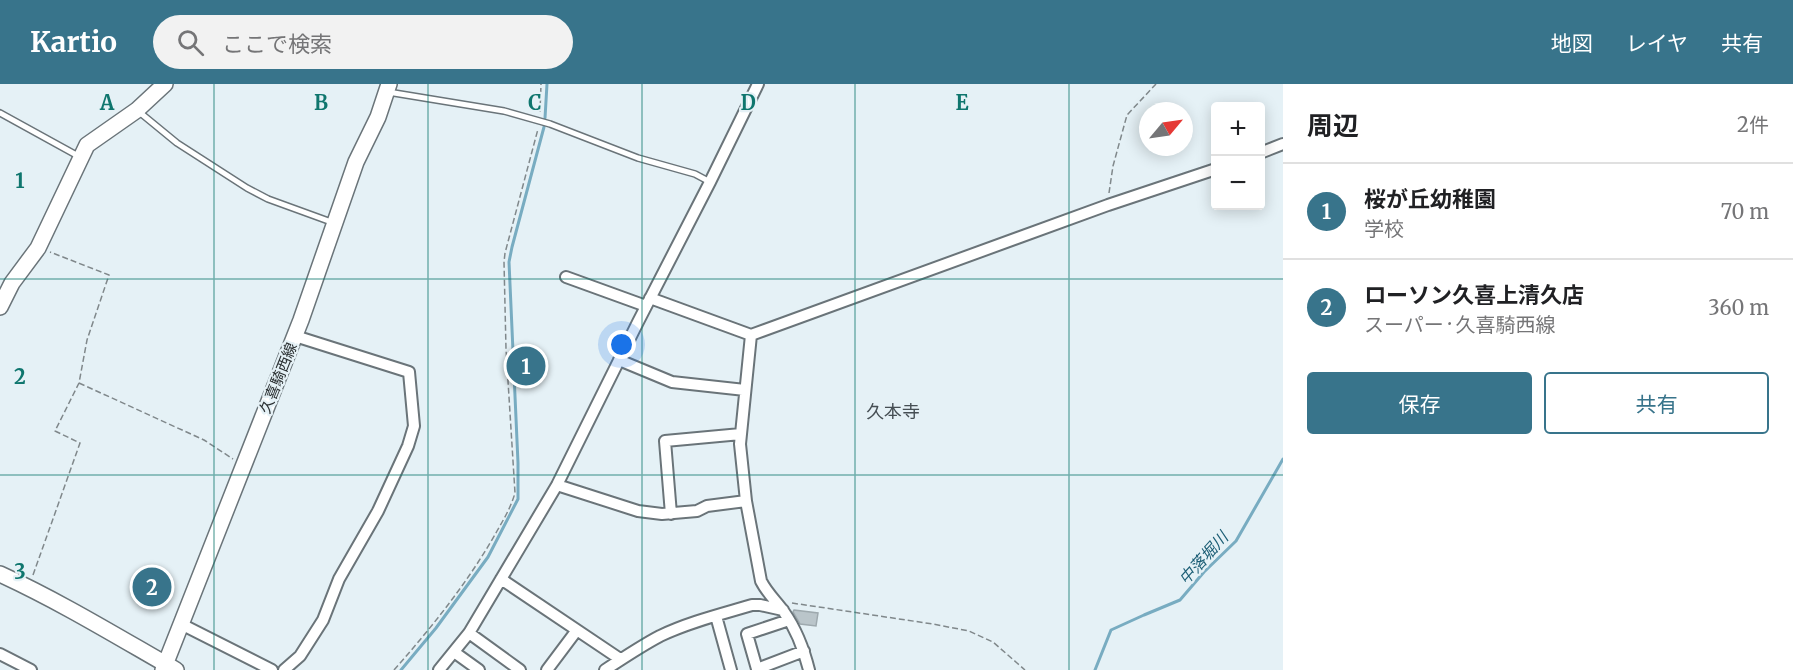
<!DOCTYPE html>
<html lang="ja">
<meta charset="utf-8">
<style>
:root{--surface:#fff;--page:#f2f2f2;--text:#202124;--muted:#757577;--line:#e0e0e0;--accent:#38748b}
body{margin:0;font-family:Merriweather,"Noto Sans JP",serif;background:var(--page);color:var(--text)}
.controls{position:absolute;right:18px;top:18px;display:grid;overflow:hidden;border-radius:6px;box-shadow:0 3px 15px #0003}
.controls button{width:54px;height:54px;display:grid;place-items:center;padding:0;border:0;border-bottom:2px solid var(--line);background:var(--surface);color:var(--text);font:30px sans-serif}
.compass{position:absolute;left:1139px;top:18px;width:54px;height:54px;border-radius:50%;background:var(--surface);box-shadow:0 3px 15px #0003;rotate:61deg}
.you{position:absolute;left:622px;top:261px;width:21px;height:21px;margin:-15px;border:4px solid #fff;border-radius:50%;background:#1a73e8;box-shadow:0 0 0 9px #1a73e833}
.badge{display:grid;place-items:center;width:39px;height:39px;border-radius:50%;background:var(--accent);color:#fff;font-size:20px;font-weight:700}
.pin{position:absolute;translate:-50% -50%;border:3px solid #fff;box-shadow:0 2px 6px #0006}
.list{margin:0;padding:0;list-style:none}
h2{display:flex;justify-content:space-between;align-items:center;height:78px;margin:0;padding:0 24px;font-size:26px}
h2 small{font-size:20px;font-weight:400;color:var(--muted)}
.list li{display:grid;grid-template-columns:39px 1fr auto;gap:18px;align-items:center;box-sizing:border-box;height:96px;padding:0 24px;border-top:2px solid var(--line)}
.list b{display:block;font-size:22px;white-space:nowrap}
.list p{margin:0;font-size:20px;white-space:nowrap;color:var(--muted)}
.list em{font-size:20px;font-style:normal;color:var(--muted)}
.actions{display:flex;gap:12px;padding:18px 24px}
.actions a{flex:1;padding:14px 0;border:2px solid var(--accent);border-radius:6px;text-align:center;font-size:21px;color:var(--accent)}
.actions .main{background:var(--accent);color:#fff}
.icon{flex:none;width:33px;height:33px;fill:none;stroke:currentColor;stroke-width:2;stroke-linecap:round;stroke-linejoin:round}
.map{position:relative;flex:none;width:1283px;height:586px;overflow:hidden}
header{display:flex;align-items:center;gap:36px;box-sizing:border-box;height:84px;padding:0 30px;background:var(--accent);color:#fff}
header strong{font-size:28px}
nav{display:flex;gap:33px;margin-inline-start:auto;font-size:21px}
.search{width:420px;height:54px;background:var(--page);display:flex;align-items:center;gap:15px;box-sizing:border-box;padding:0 21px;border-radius:33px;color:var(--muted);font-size:22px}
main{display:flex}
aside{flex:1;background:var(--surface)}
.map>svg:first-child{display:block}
</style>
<header>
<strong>Kartio</strong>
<div class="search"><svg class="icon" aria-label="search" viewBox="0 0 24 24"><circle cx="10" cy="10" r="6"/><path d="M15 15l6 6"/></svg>ここで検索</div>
<nav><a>地図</a><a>レイヤ</a><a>共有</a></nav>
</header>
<main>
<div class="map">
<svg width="1283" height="586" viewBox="0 0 1283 586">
<rect width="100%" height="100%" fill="#e5f1f6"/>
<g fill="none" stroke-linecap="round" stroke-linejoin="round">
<path stroke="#78acc1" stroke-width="3" d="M 545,34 L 547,0
M 401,586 L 436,544 L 488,473 L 518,415 L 518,379 L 509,178 L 512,163 L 544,43
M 1095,586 L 1111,546 L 1144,531 L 1180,516 L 1204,488 L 1236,457 L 1283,375"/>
</g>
<path fill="#bac5ca" stroke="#9ea9ae" stroke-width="1.5" d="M 158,485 L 168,490 L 149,523 L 140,518 Z
M 794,526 L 818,529 L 816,542 L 800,540 L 793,528 Z"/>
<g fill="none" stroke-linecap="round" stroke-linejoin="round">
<g stroke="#6a7479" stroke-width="8">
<path id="lane" d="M 388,8 L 504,27 L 550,40 L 638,74 L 695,90 L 710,98
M 138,27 L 177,59 L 247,104 L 268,115 L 334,139
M 0,29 L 80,73"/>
</g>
<g stroke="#6a7479" stroke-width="14">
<path id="street" d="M 1260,69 L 1283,60
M 566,193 L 646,222
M 650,214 L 751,251 L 1108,121 L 1216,85
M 751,251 L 740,360 L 746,417 L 761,497 C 767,509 776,517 784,528 C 796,545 804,566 809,586
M 619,276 L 672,298 L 745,306
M 557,401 L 638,427 L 662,430 L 697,427 L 707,422 L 746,417
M 671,430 L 665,357 L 741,350
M 501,495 L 620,575
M 716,532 L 731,586
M 789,536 L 747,550 L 757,585 L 804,567
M 181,540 L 272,586
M 469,549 L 520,586
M 454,568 L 479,586
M 0,570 L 31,586
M 284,586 L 300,572 L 323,536 L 339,495 L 378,427 L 408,362 L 414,342 L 409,288 L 295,252
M 439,586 L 469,549 L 557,401 L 638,238 L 710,98 L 758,0
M 547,586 L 577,546
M 605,586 C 623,574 641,562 660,552 C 689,538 722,530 752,521 L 760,521 L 783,526"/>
</g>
<g stroke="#6a7479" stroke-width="18">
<path id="secondary" d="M 0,223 L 12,199 L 38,164 L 87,61 L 137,26 L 165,0
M 0,490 C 61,518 118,553 176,586
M 163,586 L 301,236 L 356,78 L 378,33 L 389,0"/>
</g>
<path stroke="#80888b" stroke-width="1.5" stroke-dasharray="6 3" stroke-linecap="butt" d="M 540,28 L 541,0
M 1109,109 L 1113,82 L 1127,31 L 1156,0
M 79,299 L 204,356 L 233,375
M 33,491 L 80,359 L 55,347 L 79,299 L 87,256 L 109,191 L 50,168
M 792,519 L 933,540 L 969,547 L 993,558 L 1025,586
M 394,586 C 432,543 469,497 497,447 C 504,435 511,423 515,409 L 506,265 L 504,178 L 505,169 L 538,45"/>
<use href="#lane" stroke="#fff" stroke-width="5"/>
<use href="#street" stroke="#fff" stroke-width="10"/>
<use href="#secondary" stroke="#fff" stroke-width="15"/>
</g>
<path fill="none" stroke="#0f766e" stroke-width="1.5" stroke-opacity="0.55" d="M 214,0 L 214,586M 428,0 L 428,586M 642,0 L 642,586M 855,0 L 855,586M 1069,0 L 1069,586M 0,195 L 1283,195M 0,391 L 1283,391"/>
<g text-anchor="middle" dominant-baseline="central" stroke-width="4.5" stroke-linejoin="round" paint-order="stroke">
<g font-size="15" fill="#2b3032" stroke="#e5f1f6">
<text transform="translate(278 294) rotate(-68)">久喜騎西線</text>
</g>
<g font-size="16" font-style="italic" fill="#1d5f76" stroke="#e5f1f6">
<text transform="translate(1203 474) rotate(-48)">中落堀川</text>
</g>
<g font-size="18" fill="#464f54" stroke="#e5f1f6">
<text x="893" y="327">久本寺</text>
</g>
</g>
<g font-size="20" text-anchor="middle" font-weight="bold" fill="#0f766e" stroke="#e5f1f6" stroke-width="4.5" stroke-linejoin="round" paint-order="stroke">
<text x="107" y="26">A</text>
<text x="321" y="26">B</text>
<text x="535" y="26">C</text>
<text x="748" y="26">D</text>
<text x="962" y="26">E</text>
<text x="20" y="104">1</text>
<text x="20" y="300">2</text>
<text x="20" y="495">3</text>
</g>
</svg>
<div class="controls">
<button>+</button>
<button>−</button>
</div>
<svg class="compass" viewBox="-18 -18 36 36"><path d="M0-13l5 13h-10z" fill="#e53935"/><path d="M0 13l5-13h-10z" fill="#757577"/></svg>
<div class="you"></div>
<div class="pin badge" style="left:526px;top:282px">1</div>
<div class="pin badge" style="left:152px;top:503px">2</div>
</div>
<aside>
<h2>周辺<small>2件</small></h2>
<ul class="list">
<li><span class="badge">1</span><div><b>桜が丘幼稚園</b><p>学校</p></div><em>70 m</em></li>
<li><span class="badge">2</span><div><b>ローソン久喜上清久店</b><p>スーパー · 久喜騎西線</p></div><em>360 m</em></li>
</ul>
<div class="actions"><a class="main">保存</a><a>共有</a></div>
</aside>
</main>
